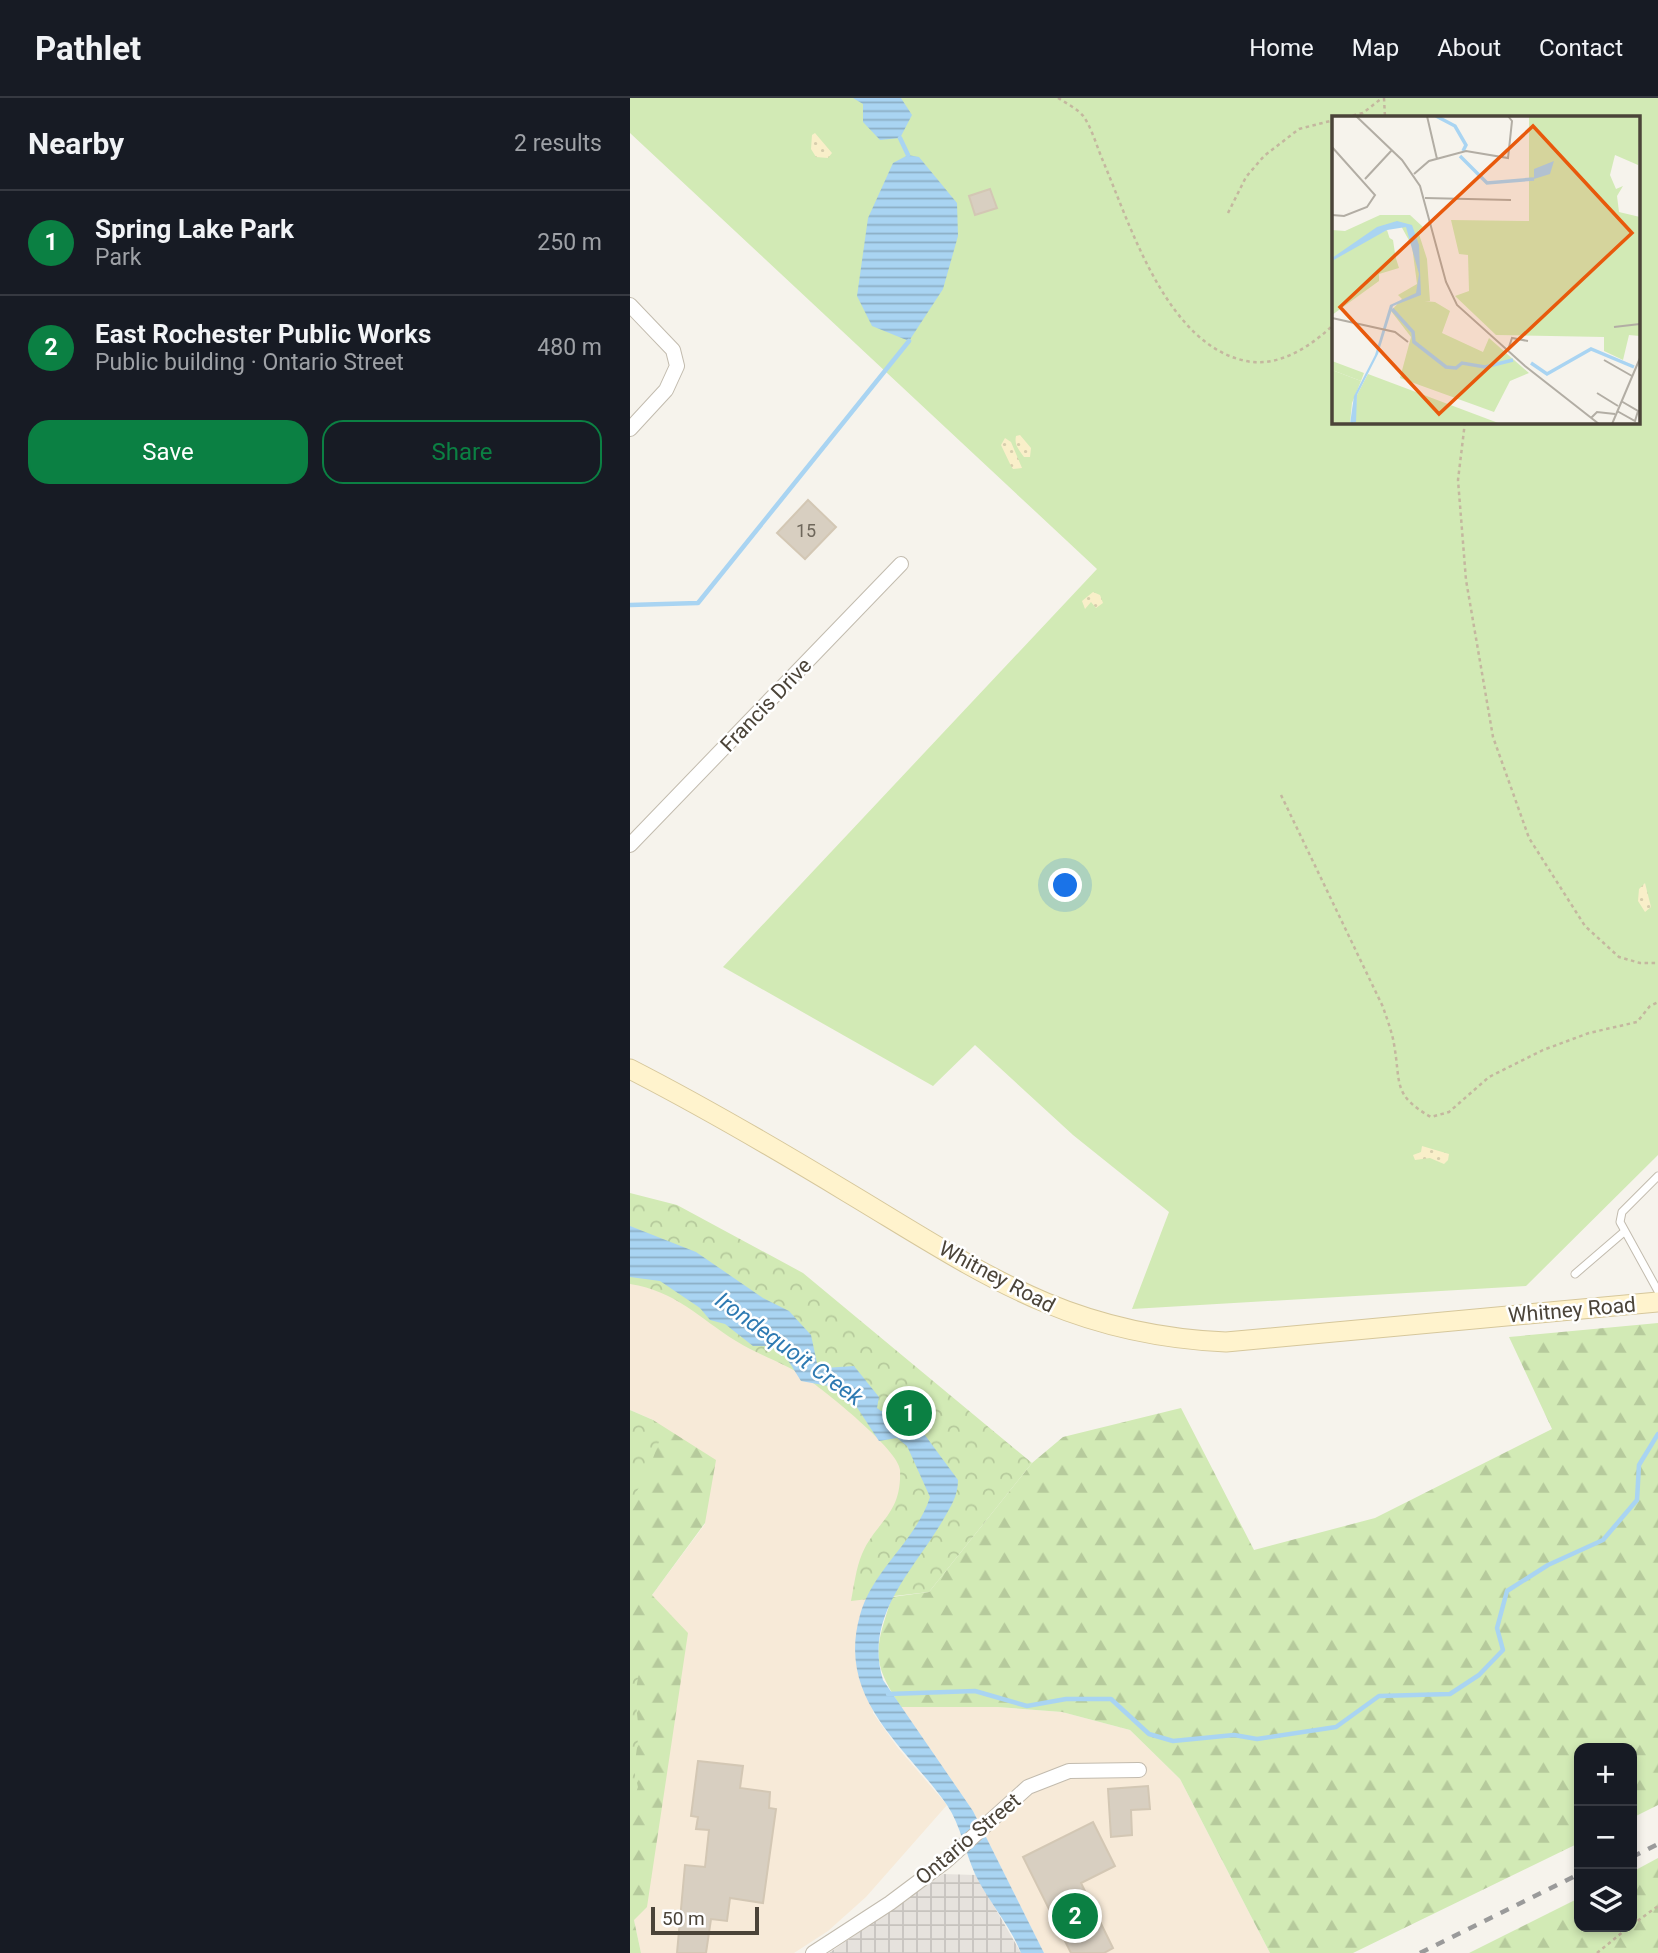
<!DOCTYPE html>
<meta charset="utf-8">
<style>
:root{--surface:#171b24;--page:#20242c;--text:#f1f3f6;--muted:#9ea1a6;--line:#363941;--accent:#0b8043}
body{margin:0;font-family:Roboto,sans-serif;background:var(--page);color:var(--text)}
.controls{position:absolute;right:21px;bottom:21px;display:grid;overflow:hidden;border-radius:14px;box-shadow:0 4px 10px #0003}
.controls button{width:63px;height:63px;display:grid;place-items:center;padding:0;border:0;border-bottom:2px solid var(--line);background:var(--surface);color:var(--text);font:35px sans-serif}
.scale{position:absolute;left:21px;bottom:18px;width:108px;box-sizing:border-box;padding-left:7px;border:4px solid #4b4439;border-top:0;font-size:19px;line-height:24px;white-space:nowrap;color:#4b4439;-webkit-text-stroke:5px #fff;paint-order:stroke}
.you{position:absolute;left:436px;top:788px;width:24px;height:24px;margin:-18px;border:5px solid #fff;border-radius:50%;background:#1a73e8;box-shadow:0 0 0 10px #1a73e833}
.badge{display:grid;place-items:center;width:46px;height:46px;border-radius:50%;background:var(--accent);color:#fff;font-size:23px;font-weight:700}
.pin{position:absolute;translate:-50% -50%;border:4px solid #fff;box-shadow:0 2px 7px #0006}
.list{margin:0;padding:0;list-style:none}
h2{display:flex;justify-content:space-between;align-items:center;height:91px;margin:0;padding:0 28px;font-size:30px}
h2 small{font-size:23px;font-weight:400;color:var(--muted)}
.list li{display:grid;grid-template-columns:46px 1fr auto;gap:21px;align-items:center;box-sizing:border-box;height:105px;padding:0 28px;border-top:2px solid var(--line)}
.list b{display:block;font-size:26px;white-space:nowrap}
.list p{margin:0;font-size:23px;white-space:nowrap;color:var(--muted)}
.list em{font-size:23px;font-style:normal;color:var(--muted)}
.actions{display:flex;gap:14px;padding:21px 28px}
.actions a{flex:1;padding:16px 0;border:2px solid var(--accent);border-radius:21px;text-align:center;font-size:24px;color:var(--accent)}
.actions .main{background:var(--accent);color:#fff}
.icon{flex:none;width:38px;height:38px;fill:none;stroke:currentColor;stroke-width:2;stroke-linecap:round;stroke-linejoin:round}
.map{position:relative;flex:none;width:1028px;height:1855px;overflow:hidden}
header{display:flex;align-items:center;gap:42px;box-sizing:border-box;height:98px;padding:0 35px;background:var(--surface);border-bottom:2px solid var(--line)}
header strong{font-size:33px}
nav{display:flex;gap:38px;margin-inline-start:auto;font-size:24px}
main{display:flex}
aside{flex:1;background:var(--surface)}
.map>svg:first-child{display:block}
</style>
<header>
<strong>Pathlet</strong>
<nav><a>Home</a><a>Map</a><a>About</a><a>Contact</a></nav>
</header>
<main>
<aside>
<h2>Nearby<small>2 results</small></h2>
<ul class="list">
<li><span class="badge">1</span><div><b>Spring Lake Park</b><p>Park</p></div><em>250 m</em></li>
<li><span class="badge">2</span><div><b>East Rochester Public Works</b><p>Public building · Ontario Street</p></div><em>480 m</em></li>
</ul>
<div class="actions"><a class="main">Save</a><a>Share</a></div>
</aside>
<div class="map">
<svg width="1028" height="1855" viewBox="0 0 1028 1855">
<defs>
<pattern id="industrial-grid" width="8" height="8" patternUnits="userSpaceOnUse" patternTransform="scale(1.75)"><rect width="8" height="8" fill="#e6e2dd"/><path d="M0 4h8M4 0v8" fill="none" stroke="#c7c3be"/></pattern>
<pattern id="forest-firs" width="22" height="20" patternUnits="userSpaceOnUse" patternTransform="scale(1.75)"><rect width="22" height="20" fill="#d2eab5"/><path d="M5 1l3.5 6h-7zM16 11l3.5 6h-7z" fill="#b6ca9c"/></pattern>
<pattern id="sand-dots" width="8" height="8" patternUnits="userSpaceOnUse" patternTransform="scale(1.75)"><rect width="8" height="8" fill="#f9efc9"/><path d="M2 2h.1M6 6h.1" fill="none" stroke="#d7cead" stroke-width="1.8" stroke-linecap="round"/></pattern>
<pattern id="park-crowns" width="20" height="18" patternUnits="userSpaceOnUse" patternTransform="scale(1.75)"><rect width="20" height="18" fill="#d2eab5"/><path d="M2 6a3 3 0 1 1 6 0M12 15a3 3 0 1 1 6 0" fill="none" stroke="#b6ca9c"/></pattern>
<pattern id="water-rules" width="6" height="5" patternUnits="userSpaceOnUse" patternTransform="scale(1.75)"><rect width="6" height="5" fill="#a9d4f2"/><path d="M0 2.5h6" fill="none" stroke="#8caec5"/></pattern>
</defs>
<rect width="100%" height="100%" fill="#f6f3ec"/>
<path fill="#f7ead8" d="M 0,1179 L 30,1182 L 197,1289 L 267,1340 L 285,1364 L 247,1480 L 243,1615 L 268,1650 L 317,1707 L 236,1799 L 198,1833 L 164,1855 L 11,1855 L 4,1822 L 22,1497 L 75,1426 L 23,1322 L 0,1312 Z
M 271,1609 L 368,1609 L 432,1614 L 500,1632 L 550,1681 L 640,1855 L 414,1855 L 343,1713 Z"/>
<path fill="url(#industrial-grid)" d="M 313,1776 L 346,1777 L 391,1855 L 199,1855 Z"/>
<path fill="#d2eab5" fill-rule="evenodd" d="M 0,0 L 1028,0 L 1028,1057 L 896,1188 L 502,1211 L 539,1114 L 443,1037 L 345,947 L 303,988 L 93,869 L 467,471 L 0,35 ZM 704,19 L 1009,19 L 1009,324 L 704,324 Z"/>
<path fill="url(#forest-firs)" d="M 1028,1225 L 1028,1707 L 1002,1720 L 1002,1650 L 949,1650 L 949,1745 L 723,1855 L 640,1855 L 550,1681 L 500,1632 L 432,1614 L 368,1609 L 271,1609 C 240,1562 245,1551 262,1499 L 299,1494 L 402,1365 L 433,1339 L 551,1310 L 624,1452 L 745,1420 L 922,1331 L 879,1239 Z
M 0,1312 L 23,1322 L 86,1362 L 75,1425 L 22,1497 L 58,1535 L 17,1809 L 4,1822 L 11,1855 L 0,1855 Z
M 1028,1760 L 1028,1855 L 839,1855 L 949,1800 L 949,1829 L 1002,1829 L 1002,1774 Z"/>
<path fill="url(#sand-dots)" d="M 185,35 L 202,55 L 198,60 L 186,59 L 181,51 L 182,37 Z
M 390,337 L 401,350 L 400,359 L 394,359 C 389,352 384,347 386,338 Z
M 375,340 L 381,344 L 392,370 L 383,371 L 381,368 L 371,347 Z
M 463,494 L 470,497 L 473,505 L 466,510 L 461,504 L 455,511 L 452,503 Z
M 1015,785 L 1021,809 L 1015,814 L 1008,803 L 1009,791 Z
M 792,1048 L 819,1056 L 818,1062 L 814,1066 L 800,1060 L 785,1062 L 783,1057 L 791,1054 Z"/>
<path fill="url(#park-crowns)" d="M 0,1095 L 47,1107 L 173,1175 L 402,1365 L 299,1494 L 221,1503 C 224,1488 226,1470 232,1456 C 246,1423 272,1417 270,1372 C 269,1352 195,1293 176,1280 C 155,1265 128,1257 106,1243 C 69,1220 46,1193 0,1186 Z
M 13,1320 L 23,1322 L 31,1338 L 18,1374 L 0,1405 L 0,1323 Z
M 0,1554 L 10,1569 L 5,1597 L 9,1634 L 4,1672 L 8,1689 L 0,1712 Z"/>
<path fill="url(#water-rules)" d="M 223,0 L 271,0 L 282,17 L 270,40 L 250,42 L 233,24 L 233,6 Z
M 278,57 L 289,59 L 327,105 L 328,138 L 313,191 L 279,243 L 242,228 L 227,198 L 238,120 L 263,65 Z
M 0,1128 L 66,1154 L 133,1200 L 159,1213 L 181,1237 L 187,1265 L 195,1270 L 224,1268 L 249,1299 L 247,1310 L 251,1313 L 275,1310 L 328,1382 C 328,1398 321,1408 313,1422 C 284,1472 233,1518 253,1582 L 343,1713 L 414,1855 L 391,1855 C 380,1827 358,1803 345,1776 C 335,1754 331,1728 317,1707 C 275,1647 206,1602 230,1517 C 243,1471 286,1443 300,1399 L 277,1348 L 267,1340 L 249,1343 L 215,1291 L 171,1283 L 149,1248 L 123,1248 L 95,1226 L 80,1222 L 70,1210 L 30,1183 L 0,1179 Z"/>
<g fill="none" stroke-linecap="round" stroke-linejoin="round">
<path stroke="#a9d4f2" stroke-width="4.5" d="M 270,40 L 278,57
M 0,507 L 68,505 L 279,243
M 258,1596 L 345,1593 L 397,1608 L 436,1601 L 481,1601 L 519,1636 L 543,1643 L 604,1637 L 627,1641 L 706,1629 L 749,1598 L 820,1596 L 849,1577 L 873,1552 L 867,1530 L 877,1493 L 918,1467 L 973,1442 L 1007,1402 L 1009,1367 L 1028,1336"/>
</g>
<path fill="#d8cfc1" stroke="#d3c7b4" stroke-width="2" d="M 360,91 L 367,110 L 345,117 L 339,98 Z
M 178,402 L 206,429 L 175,461 L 147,435 Z
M 68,1663 L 113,1668 L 110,1690 L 140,1694 L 139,1710 L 146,1711 L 133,1805 L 100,1800 L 97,1823 L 81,1821 L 76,1855 L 47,1855 L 55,1767 L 75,1769 L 79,1732 L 66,1731 L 68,1719 L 61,1718 Z
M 518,1688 L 520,1711 L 501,1712 L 502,1737 L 481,1739 L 478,1691 Z
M 463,1724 L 485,1768 L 451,1785 L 483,1850 L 474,1855 L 441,1855 L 393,1759 Z"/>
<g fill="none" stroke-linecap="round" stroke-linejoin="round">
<g stroke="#c2bbae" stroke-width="9">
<path id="lane" d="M 1028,1078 L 992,1114 L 990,1124 L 1028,1193
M 945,1176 L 995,1133"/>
</g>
<g stroke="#c2bbae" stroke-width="16">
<path id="street" d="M 0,207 L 43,252 L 47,268 L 36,292 L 0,331
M 0,747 L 271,466
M 183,1855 L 260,1805 L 316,1763 L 398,1689 L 439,1673 L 509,1672"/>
</g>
<g stroke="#d6c79b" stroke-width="21">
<path id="secondary" d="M 0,971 C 74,1009 146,1051 217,1094 C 349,1173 436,1237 596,1244 L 1028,1204"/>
</g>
<path stroke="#c4b79f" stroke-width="2.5" stroke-dasharray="3.5 3.5" stroke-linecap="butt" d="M 428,0 C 436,5 448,11 454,19 C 462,31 467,49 473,63 C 501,129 537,247 616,263 C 648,270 682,248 704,226
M 754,0 L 755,19
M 716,19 L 733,15 L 752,0
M 598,115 L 616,79 L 634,58 L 669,31 L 704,22
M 835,324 L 828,382 L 836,482 L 863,639 L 899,740 L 955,828 L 989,859 L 1010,865 L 1028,865
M 651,697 L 753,909 C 757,921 762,934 764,946 C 771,985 762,997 801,1019 L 819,1014 L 859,979 L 913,952 L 959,935 L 1007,924 L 1020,908 L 1028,904
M 1002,1827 L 1028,1808
M 967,1855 L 999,1829"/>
<use href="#lane" stroke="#fff" stroke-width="7"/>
<use href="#street" stroke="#fff" stroke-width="14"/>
<use href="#secondary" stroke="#fff3cd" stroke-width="19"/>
<path stroke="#9a9a9a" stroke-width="4.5" stroke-dasharray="9 9" stroke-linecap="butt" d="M 1002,1759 L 1028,1746
M 790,1855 L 949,1776"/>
</g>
<g text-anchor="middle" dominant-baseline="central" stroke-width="5" stroke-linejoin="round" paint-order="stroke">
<g font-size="18" fill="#6e675b">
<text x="176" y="432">15</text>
</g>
<g font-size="21" fill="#4b4439" stroke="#fff">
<text transform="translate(136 607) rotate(-46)">Francis Drive</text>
<text transform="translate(367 1179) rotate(28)">Whitney Road</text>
<text transform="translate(942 1212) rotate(-5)">Whitney Road</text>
<text transform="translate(338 1741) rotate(-40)">Ontario Street</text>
</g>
<g font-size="23" font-style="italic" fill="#2e7ab2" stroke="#fff">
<text transform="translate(159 1251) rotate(36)">Irondequoit Creek</text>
</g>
</g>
<g transform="translate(702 18)">
<rect width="308" height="308" fill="#f6f3ec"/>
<path d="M 197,0 L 308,0 L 306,49 L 283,39 L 278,59 L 284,73 L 291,70 L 285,80 L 287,96 L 308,101 L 308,220 L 297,219 L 291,244 L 272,235 L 272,221 L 164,219 L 123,180 L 137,175 L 136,139 L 127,138 L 119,104 L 197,105 Z" fill="#d2eab5"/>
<path d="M 55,114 L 67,152 L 47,158 L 47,165 L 0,199 L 0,187 L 35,123 ZM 70,183 L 103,186 L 118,195 L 110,217 L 151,236 L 157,222 L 197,257 L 178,265 L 162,296 L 68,262 L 79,221 L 59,195 ZM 0,245 L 32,257 L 29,265 L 0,254 ZM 36,258 L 169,308 L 22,308 L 25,279 Z" fill="#d2eab5"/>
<path d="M 48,99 L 78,99 L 91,111 L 86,115 L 95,143 L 98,185 L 74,187 L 66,179 L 85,168 L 80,130 L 68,108 L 37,122 L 49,117 L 61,124 L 64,144 L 42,149 L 38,164 L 11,188 L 0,191 L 0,114 L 13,115 ZM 0,254 L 29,265 L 20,287 L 18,308 L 0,308 Z" fill="#d2eab5"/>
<path d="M 222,45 L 218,58 L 202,63 L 202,53 ZM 65,105 L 80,109 L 87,129 L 89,179 L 61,190 L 46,238 L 25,279 L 24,306 L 18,308 L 22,280 L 43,239 L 58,189 L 84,177 L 87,158 L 74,111 L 55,114 L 0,145 L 0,142 L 45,111 Z" fill="#a9d4f2"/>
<path fill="none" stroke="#a9d4f2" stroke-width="3.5" d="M 104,0 L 123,10 L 134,29 L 131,35M 128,40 L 155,67 L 202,63M 60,193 L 81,216 L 82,226 L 114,251 L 124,252 L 130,247 L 153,251 L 181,244M 199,247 L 215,258 L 259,233 L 302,251"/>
<path fill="none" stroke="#b2ada4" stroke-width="2" d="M 24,0 L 70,44 L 88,70 L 114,166 L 125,189 L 193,250 L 267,308M 95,0 L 105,43M 0,31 L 43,79 L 35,91 L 12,100 L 0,99M 82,58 L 97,45 L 134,35 L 176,42 L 180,5 L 176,0M 33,63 L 60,34M 93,82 L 179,84M 0,202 L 63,216 L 76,226M 282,211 L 308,208M 176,234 L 180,222 L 196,225M 272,244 L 300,260M 265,277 L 286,290M 285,295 L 303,305 L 306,295 L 289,285M 259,302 L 265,296 L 283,298M 280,308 L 308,242"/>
<path fill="#e8590c" fill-opacity="0.15" stroke="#e8590c" stroke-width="3.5" d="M 201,10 L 300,117 L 107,298 L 8,191 Z"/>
<rect width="308" height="308" fill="none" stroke="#4b4439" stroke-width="3.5"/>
</g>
</svg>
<div class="controls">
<button>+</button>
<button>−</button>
<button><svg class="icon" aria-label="layers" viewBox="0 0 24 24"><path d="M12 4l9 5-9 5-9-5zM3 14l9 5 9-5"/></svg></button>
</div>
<div class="scale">50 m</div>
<div class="you"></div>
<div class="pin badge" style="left:279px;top:1315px">1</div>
<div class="pin badge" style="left:445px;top:1818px">2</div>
</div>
</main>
